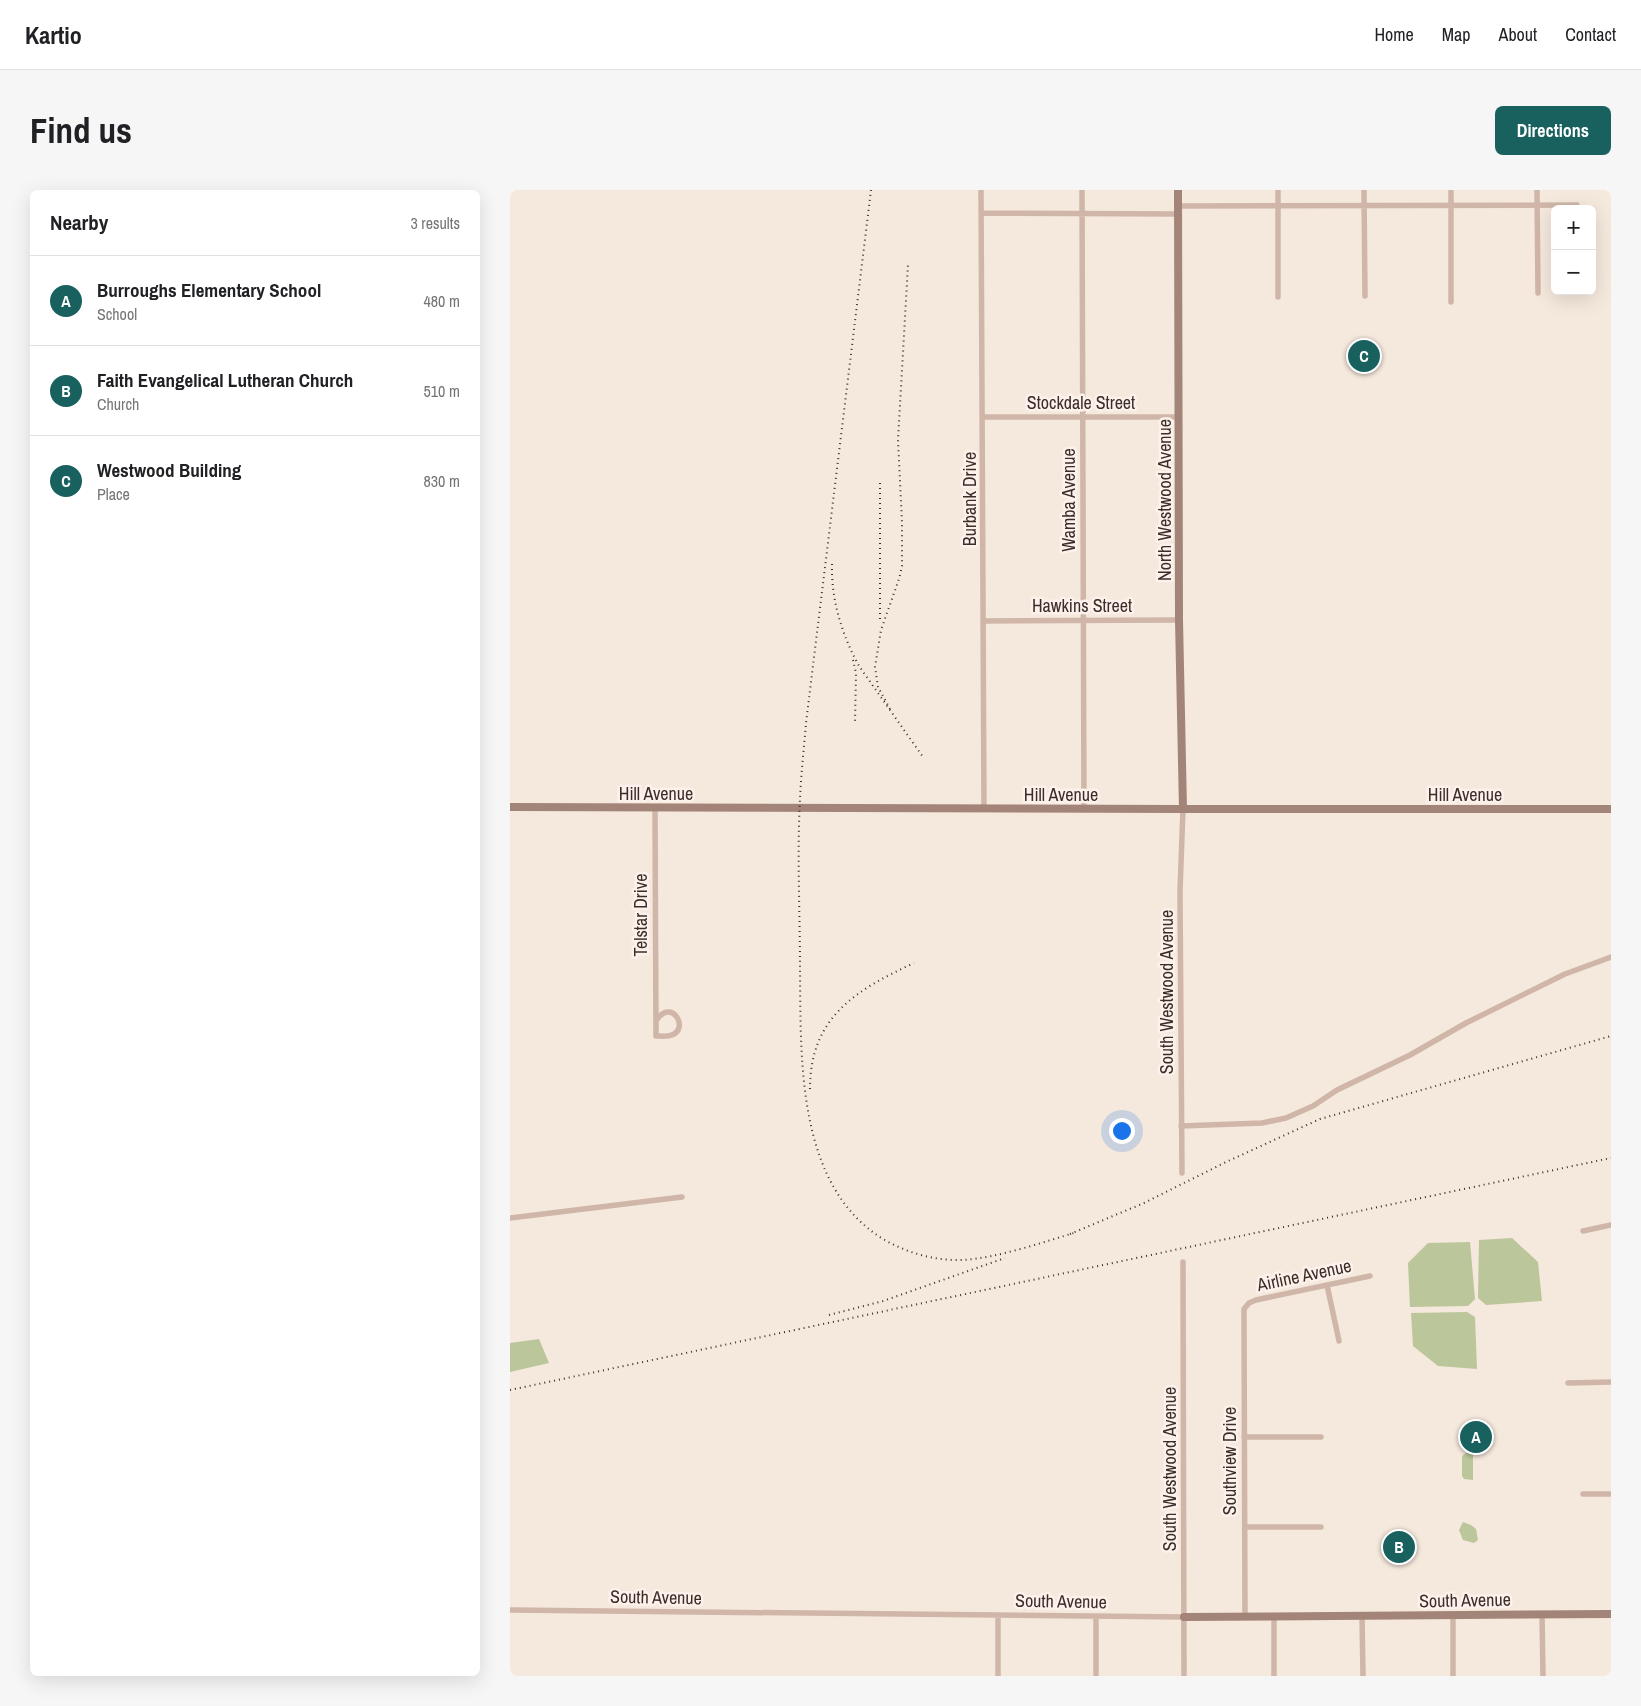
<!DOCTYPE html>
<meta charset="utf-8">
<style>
:root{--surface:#fff;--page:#f6f6f6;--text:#202124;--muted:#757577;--line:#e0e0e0;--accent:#19615f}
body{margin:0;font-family:"Archivo Narrow",sans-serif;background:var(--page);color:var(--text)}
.controls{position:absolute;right:15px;top:15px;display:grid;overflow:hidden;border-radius:8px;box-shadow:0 5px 20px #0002}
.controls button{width:45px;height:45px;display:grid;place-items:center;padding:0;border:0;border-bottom:1px solid var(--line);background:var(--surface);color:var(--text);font:25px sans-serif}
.you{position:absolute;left:611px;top:940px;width:18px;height:18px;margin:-12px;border:4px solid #fff;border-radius:50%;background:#1a73e8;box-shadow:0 0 0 8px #1a73e833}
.badge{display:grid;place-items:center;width:32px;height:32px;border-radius:50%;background:var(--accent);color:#fff;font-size:16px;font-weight:700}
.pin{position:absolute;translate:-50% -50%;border:2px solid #fff;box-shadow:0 1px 5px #0006}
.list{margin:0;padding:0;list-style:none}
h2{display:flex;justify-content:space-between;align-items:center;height:65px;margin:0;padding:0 20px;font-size:21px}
h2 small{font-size:16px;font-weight:400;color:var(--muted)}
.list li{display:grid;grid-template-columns:32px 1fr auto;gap:15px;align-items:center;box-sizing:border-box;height:90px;padding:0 20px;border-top:1px solid var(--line)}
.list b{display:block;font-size:19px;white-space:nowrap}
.list p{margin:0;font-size:16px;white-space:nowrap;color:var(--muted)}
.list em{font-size:16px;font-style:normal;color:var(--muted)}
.map{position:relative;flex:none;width:1101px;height:1486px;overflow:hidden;border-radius:8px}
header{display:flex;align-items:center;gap:30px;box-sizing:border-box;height:70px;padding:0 25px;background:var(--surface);border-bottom:1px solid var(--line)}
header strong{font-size:24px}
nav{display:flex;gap:28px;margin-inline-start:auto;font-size:18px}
.intro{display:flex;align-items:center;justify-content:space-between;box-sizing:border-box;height:120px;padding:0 30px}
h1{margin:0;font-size:35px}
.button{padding:12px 22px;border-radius:8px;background:var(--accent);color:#fff;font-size:18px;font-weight:700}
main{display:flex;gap:30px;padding:0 30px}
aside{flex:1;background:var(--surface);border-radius:8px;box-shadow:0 5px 20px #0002}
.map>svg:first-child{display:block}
</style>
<header>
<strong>Kartio</strong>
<nav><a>Home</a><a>Map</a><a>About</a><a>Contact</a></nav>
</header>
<div class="intro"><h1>Find us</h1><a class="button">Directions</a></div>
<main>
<aside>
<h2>Nearby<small>3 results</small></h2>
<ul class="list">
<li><span class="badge">A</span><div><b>Burroughs Elementary School</b><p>School</p></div><em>480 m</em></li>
<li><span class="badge">B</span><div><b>Faith Evangelical Lutheran Church</b><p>Church</p></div><em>510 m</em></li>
<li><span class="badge">C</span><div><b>Westwood Building</b><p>Place</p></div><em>830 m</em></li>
</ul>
</aside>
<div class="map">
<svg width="1101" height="1486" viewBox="0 0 1101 1486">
<rect width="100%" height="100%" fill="#f5e8dd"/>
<path fill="#bbc69b" d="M 1002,1048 L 1028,1072 L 1032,1111 L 976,1115 L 968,1108 L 969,1050 Z
M 960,1052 L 965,1109 L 958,1116 L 900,1117 L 898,1073 L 918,1053 Z
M 957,1122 L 965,1127 L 967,1179 L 928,1176 L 903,1156 L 901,1123 Z
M 29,1149 L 39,1173 L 0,1182 L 0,1153 Z
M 956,1263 L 963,1263 L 963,1290 L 954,1289 L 952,1286 L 952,1266 Z
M 953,1332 L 961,1335 L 966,1339 L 968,1350 L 964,1353 L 953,1350 L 949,1340 Z"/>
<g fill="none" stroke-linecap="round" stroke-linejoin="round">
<path stroke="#cfb6a8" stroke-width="5.5" d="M 471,0 L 474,618
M 572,0 L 574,619
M 768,0 L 768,107
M 854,0 L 855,106
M 941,0 L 941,112
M 1027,0 L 1028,103
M 668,16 L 1067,15
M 472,23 L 668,24
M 473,227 L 669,227
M 474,431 L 669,430
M 145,618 L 146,846 C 151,846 157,847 162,845 C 180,838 161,807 146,831
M 671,936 L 752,933 L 776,928 L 803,916 L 827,900 L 900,865 L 956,833 L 1055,784 L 1101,767
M 672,983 L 670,701 L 673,619
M 0,1028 L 172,1007
M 1073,1041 L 1101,1035
M 673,1072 L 674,1486
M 817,1095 L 829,1151
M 1058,1193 L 1101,1192
M 734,1247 L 811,1247
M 1073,1304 L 1101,1304
M 735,1337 L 811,1337
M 0,1420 L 674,1427
M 1032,1424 L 1033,1486
M 488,1425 L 488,1486
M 586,1426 L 586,1486
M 735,1426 L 734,1119 L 739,1113 L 746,1110 L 860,1086
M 764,1426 L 764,1486
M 852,1426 L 853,1486
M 943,1426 L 943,1486"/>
<path stroke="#a38478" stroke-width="8" d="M 668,0 L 669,430 L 673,619
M 0,617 L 673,619 L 1101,619
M 674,1427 L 1101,1424"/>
<path stroke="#3b2d29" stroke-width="2" stroke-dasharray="1 4" stroke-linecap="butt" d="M 361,0 L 296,533 C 294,558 291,584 290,609 C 287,665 290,723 290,779 C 291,869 286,995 373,1049 C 397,1063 425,1071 453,1070 C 487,1068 534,1052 567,1042
M 322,374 C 321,410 332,445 349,476 L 413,567
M 370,429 L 370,291
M 343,470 L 346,483 L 345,533
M 380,519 L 368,497 L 365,477 L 371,440 L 389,389 L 392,376 L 392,332 L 388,250 L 398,75
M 300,899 C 300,827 346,800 404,773
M 560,1044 L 634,1013 L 716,972 L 810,929 L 1101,846
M 319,1125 L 373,1111 L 495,1068
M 0,1200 L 1101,968"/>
</g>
<g text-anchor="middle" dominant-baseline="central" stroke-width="5" stroke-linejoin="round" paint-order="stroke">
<g font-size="18" fill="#3b2d29" stroke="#fcf2eb">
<text x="571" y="212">Stockdale Street</text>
<text transform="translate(459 309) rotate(-90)">Burbank Drive</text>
<text transform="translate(558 310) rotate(-90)">Wamba Avenue</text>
<text transform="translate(654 310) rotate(-90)">North Westwood Avenue</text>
<text x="572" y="415">Hawkins Street</text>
<text x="146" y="603">Hill Avenue</text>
<text x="551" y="604">Hill Avenue</text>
<text x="955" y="604">Hill Avenue</text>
<text transform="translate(130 725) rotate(-90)">Telstar Drive</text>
<text transform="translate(656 802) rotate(-90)">South Westwood Avenue</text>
<text transform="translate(794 1085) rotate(-12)">Airline Avenue</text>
<text transform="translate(719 1271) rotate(-90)">Southview Drive</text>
<text transform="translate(659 1279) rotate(-90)">South Westwood Avenue</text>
<text transform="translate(146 1407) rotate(1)">South Avenue</text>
<text transform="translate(955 1410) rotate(-1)">South Avenue</text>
<text transform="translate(551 1411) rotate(1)">South Avenue</text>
</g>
</g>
</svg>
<div class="controls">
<button>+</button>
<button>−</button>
</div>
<div class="you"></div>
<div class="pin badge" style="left:966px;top:1247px">A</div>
<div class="pin badge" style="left:889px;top:1357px">B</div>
<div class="pin badge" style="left:854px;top:166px">C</div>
</div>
</main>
